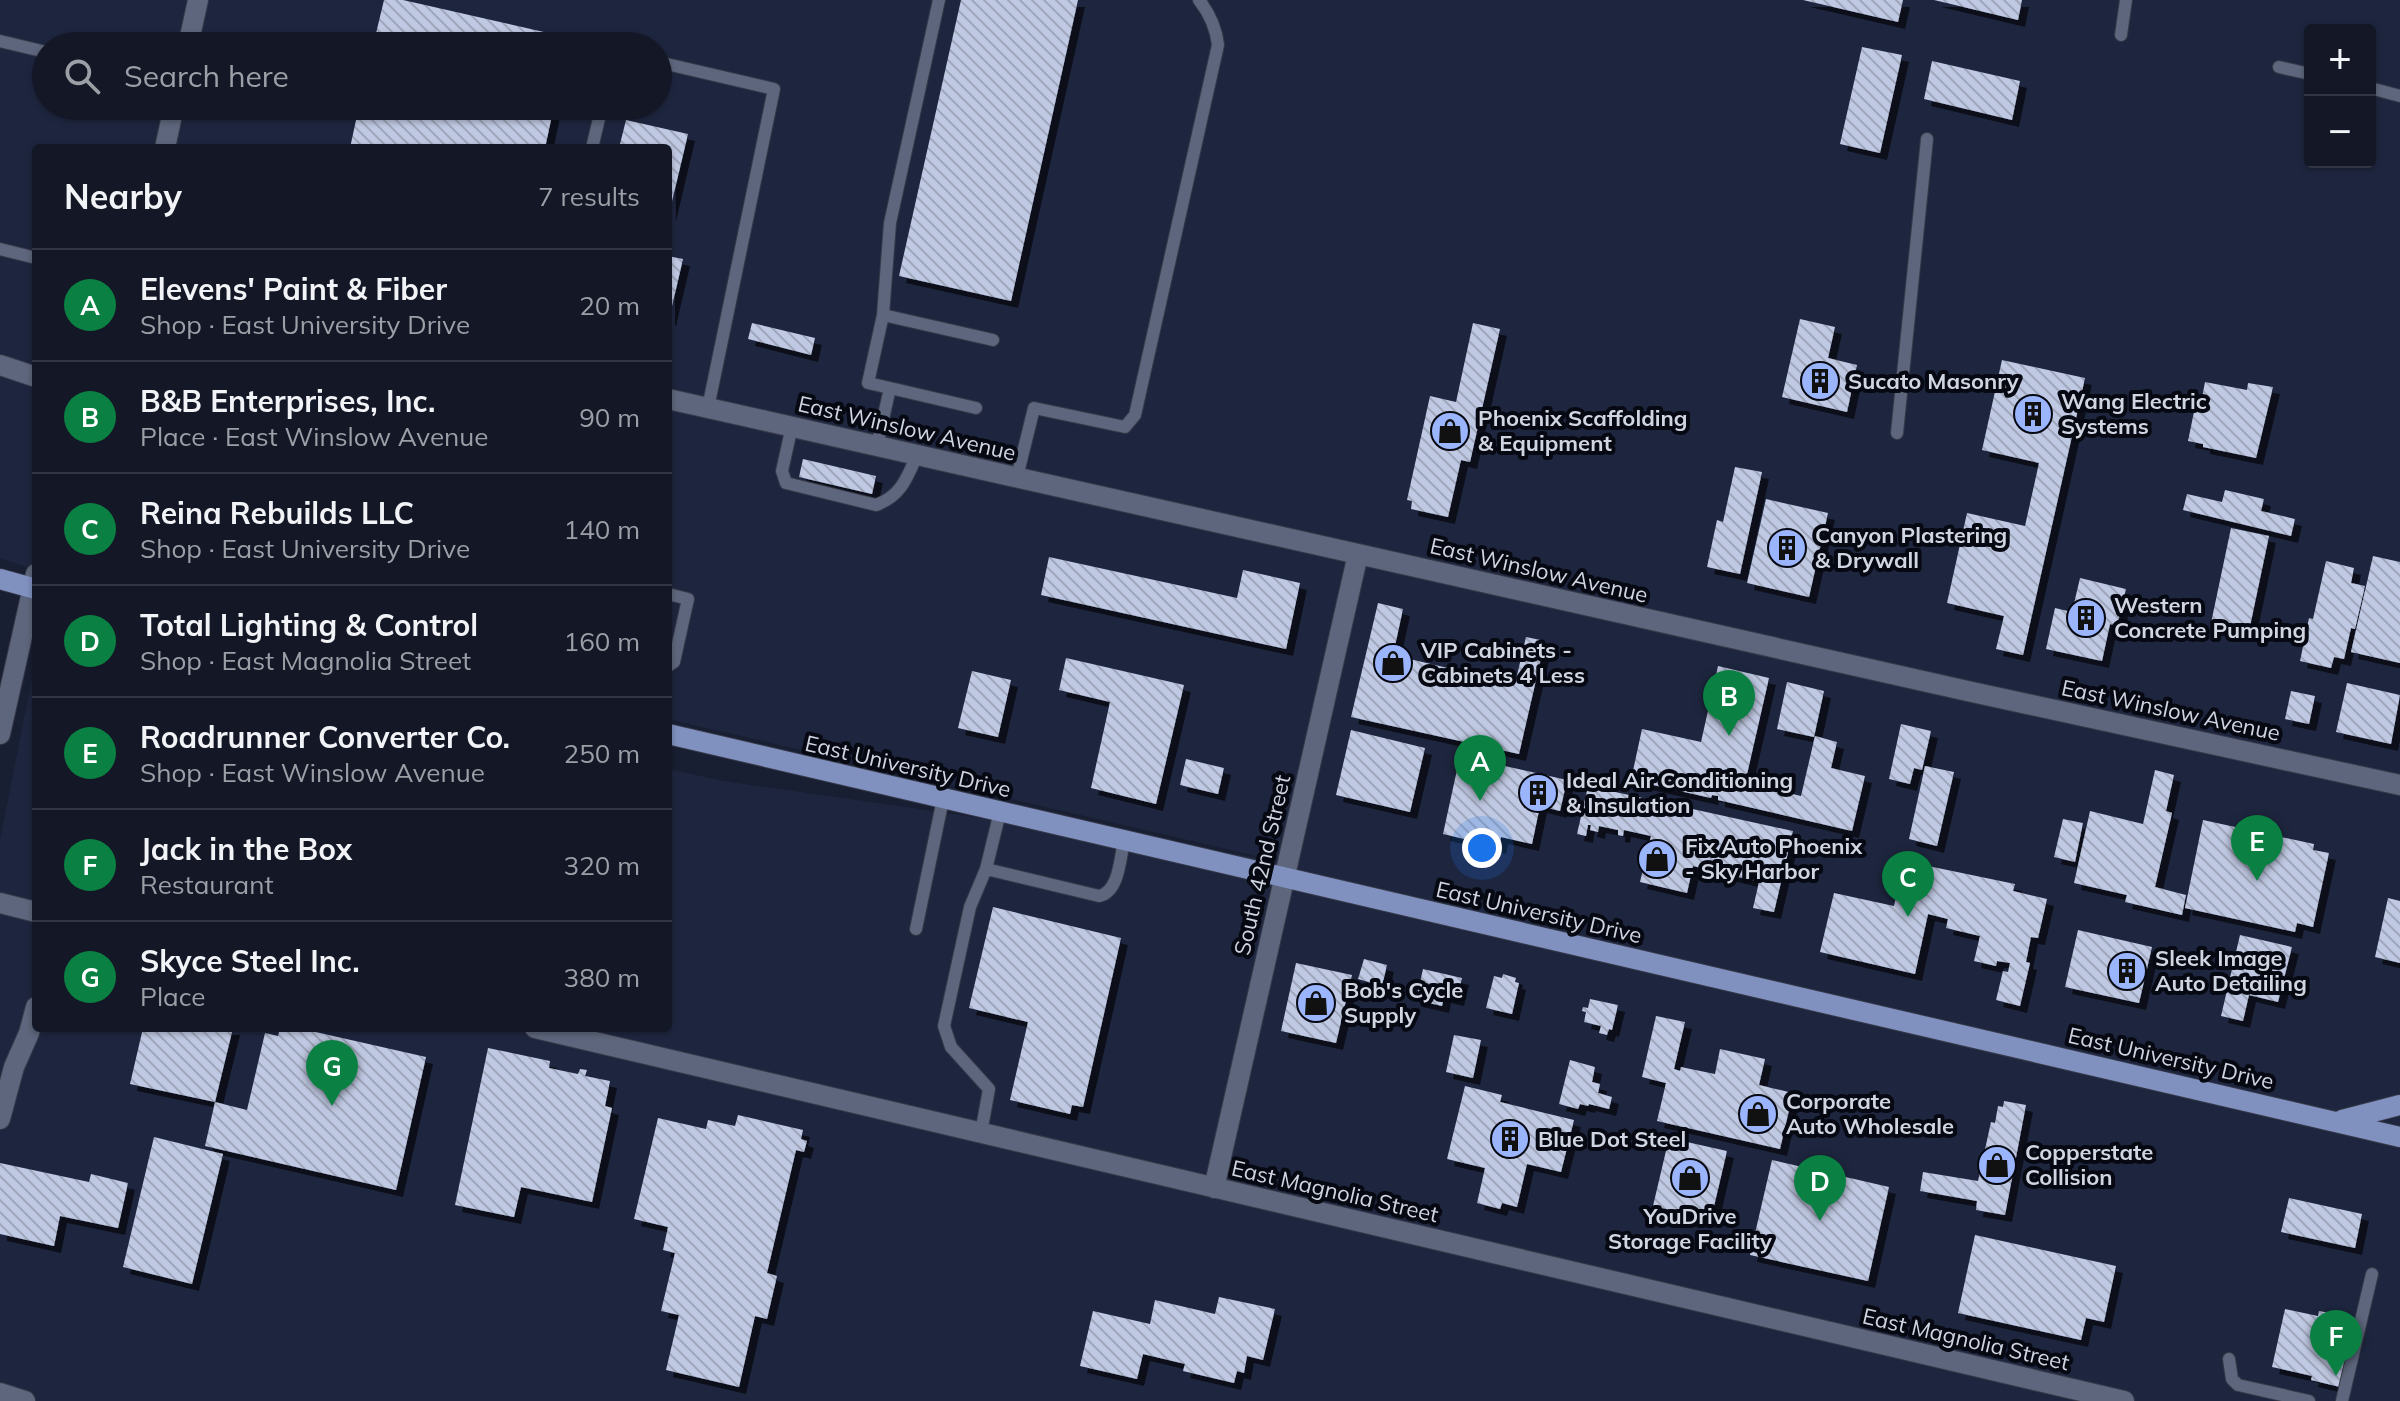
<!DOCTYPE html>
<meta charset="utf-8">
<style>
:root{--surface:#131726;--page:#1c202e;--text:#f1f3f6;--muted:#9d9fa7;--line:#323643;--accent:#0b8043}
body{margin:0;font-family:Mulish,sans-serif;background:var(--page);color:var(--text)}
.controls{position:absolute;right:24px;top:24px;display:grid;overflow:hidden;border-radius:8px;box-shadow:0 2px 6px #0004}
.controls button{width:72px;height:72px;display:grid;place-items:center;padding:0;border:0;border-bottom:2px solid var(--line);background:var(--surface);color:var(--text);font:40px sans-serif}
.you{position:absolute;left:1482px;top:848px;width:28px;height:28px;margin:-20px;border:6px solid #fff;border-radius:50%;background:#1a73e8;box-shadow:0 0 0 12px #1a73e833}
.badge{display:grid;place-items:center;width:52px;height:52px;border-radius:50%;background:var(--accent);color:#fff;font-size:26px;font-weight:700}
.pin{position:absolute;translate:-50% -66px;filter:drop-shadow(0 2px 4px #0008)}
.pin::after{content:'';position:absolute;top:42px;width:28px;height:24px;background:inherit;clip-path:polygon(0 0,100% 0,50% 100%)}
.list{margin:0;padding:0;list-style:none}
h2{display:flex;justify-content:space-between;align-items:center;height:104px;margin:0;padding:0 32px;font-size:34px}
h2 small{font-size:26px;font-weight:400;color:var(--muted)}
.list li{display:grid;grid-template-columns:52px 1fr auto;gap:24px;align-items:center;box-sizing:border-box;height:112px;padding:0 32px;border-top:2px solid var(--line)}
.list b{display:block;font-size:30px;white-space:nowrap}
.list p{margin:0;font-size:26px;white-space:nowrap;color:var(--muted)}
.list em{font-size:26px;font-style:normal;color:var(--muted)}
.icon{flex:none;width:44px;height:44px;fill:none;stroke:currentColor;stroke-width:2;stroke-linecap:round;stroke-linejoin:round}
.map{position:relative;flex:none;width:2400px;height:1401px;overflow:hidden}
.search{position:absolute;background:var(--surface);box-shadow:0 2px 6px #0004;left:32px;top:32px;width:640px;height:88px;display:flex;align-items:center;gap:20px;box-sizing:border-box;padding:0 28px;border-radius:44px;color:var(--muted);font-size:30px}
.panel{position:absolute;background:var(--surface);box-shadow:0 2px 6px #0004;left:32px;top:144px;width:640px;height:888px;border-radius:8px}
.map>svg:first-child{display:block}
</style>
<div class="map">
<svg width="2400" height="1401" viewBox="0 0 2400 1401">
<defs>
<pattern id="building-back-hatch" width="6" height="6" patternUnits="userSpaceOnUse" patternTransform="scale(2)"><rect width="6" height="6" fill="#c0c9e3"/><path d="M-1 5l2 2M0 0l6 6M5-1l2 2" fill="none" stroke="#a0a7bb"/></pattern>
<filter id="shadow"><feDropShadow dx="7" dy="7" stdDeviation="0" flood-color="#0009"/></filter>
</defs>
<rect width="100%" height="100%" fill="#191f32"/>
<path fill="#1e263f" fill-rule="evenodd" d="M 0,0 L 2400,0 L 2400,1401 L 0,1401 L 0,840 L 36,659 L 36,1028 L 668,1028 L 668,769 L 723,781 L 1274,860 L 668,719 L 668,148 L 36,148 L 36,570 L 0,558 ZM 2310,30 L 2370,30 L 2370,162 L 2310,162 ZM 46,46 L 658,46 L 658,106 L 46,106 Z"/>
<path fill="url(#building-back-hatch)" filter="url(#shadow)" d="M 384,0 L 403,0 L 570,38 L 568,46 L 373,46 Z
M 961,0 L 1078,0 L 1011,301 L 899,276 Z
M 1803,0 L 1903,0 L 1898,22 Z
M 1934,0 L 2022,0 L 2018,20 Z
M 1862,47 L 1902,55 L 1880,153 L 1840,144 Z
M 1932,61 L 2020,81 L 2012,120 L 1924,99 Z
M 359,106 L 554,106 L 545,148 L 350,148 Z
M 626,120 L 688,134 L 669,214 L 668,148 L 619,148 Z
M 668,256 L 683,259 L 669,319 L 668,319 Z
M 1800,319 L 1835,327 L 1828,358 L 1857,365 L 1847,412 L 1782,397 Z
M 752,323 L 815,338 L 811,355 L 748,339 Z
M 1473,323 L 1500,329 L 1470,462 L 1461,460 L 1448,517 L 1411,509 L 1412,501 L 1407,500 L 1430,396 L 1456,402 Z
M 2002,360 L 2085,378 L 2023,655 L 1996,649 L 2004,616 L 1947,603 L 1967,513 L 2025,526 L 2039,463 L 1982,450 Z
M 2205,382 L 2247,390 L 2248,383 L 2273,387 L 2256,458 L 2203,447 L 2203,444 L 2188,441 L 2195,407 L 2200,408 Z
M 803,459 L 876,476 L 872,494 L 799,477 Z
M 1735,467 L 1762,472 L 1740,574 L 1707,567 L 1717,520 L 1723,522 Z
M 2225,490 L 2264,499 L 2261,511 L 2295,519 L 2291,536 L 2183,510 L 2187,494 L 2222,502 Z
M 1766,499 L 1828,513 L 1809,597 L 1747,583 Z
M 2231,528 L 2269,536 L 2249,631 L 2211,623 Z
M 2373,556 L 2400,562 L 2400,663 L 2351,652 Z
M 1049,557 L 1237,598 L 1243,570 L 1300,583 L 1286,649 L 1041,595 Z
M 2326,561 L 2354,568 L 2351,583 L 2365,586 L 2355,629 L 2351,628 L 2344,659 L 2334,657 L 2331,668 L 2300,661 L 2309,618 L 2313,619 Z
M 2080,578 L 2126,589 L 2117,626 L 2110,624 L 2102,661 L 2046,649 L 2055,608 L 2072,612 Z
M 1378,603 L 1403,609 L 1393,655 L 1515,684 L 1526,637 L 1545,641 L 1519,754 L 1351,717 Z
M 1066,658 L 1184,685 L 1156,804 L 1091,788 L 1110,702 L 1059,690 Z
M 1718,666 L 1769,678 L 1745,783 L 1801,796 L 1815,736 L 1837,742 L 1831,768 L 1865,776 L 1852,831 L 1718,800 L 1718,796 L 1712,795 L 1711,798 L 1631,780 L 1642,729 L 1701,742 Z
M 972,671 L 1011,680 L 998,737 L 958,728 Z
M 1787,682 L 1824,691 L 1814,737 L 1777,729 Z
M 2347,683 L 2400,695 L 2391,744 L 2336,732 Z
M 2291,691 L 2315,696 L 2309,724 L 2285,719 Z
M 1901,724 L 1931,731 L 1922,770 L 1914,768 L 1910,784 L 1889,779 Z
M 1351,730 L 1425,748 L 1410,812 L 1336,795 Z
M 1460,756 L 1567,780 L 1560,811 L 1540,806 L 1532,844 L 1501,837 L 1499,847 L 1443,834 Z
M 1186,759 L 1224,768 L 1218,794 L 1180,785 Z
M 1925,766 L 1954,772 L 1937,846 L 1909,839 Z
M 2155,770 L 2174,775 L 2166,811 L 2172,813 L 2155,887 L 2186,895 L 2182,915 L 2125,902 L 2127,895 L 2074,883 L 2090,811 L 2143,824 Z
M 1588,786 L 1793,831 L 1774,912 L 1753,908 L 1759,882 L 1693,866 L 1687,893 L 1640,882 L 1651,836 L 1624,830 L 1623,836 L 1618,835 L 1618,830 L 1599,826 L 1598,832 L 1590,830 L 1591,825 L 1588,825 L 1586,836 L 1577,834 Z
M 2063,819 L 2083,823 L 2075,862 L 2054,857 Z
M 2203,820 L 2314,844 L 2313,850 L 2329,853 L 2313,927 L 2297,923 L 2295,932 L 2185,908 Z
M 1904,861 L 2015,884 L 2013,891 L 2047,899 L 2038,938 L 2031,937 L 2026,962 L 2030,963 L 2020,1006 L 1996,1000 L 2003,971 L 2008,972 L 2010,963 L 1997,961 L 1996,966 L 1974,961 L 1980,936 L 1946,928 L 1948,919 L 1928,914 L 1915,974 L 1820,952 L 1834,893 L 1894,906 Z
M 2388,898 L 2400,901 L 2400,963 L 2375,957 Z
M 993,907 L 1121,938 L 1083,1107 L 1072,1105 L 1070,1114 L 1010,1100 L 1028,1022 L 969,1008 Z
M 2078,930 L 2152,947 L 2139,1003 L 2065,987 Z
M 2240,935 L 2292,947 L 2278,1002 L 2249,995 L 2243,1021 L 2221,1016 Z
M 1364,959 L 1387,965 L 1382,986 L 1358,979 Z
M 1296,963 L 1352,975 L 1336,1043 L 1281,1031 Z
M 1423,969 L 1462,978 L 1457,999 L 1444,996 L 1442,1006 L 1416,1000 Z
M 1503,974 L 1516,978 L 1515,982 L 1519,983 L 1512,1014 L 1486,1008 L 1494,976 L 1502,978 Z
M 1590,999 L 1618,1005 L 1612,1030 L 1609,1029 L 1607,1035 L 1599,1033 L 1601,1026 L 1584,1022 L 1586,1012 L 1582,1011 L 1583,1007 L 1588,1008 Z
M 1656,1016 L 1685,1022 L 1674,1069 L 1680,1071 L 1681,1067 L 1715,1074 L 1720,1049 L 1765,1059 L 1759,1085 L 1793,1093 L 1780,1149 L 1657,1121 L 1666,1083 L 1642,1077 Z
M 143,1028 L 233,1028 L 215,1102 L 247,1110 L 265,1033 L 278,1036 L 280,1028 L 298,1028 L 426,1057 L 396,1190 L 205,1146 L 215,1102 L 130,1084 Z
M 1454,1035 L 1481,1040 L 1473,1078 L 1446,1072 Z
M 488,1048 L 550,1061 L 549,1068 L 578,1074 L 580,1069 L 587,1070 L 585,1076 L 610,1081 L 605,1106 L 612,1108 L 592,1202 L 521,1187 L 514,1217 L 455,1205 Z
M 1570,1060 L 1595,1067 L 1592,1082 L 1600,1084 L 1598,1093 L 1612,1097 L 1609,1109 L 1589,1104 L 1588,1106 L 1580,1104 L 1578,1109 L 1559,1104 Z
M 1465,1086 L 1502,1095 L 1500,1102 L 1574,1120 L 1561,1172 L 1527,1164 L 1517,1207 L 1502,1203 L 1500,1209 L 1477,1203 L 1485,1168 L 1447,1159 Z
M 2004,1101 L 2026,1105 L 2005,1215 L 1976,1210 L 1977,1201 L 1920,1191 L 1923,1172 L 1978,1181 L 1991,1122 L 1995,1123 L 1998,1106 L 2003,1107 Z
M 738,1115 L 803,1130 L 801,1139 L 807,1141 L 804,1152 L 796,1150 L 767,1273 L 777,1276 L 767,1319 L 755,1316 L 739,1387 L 666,1370 L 679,1315 L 661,1311 L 675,1253 L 663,1250 L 668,1227 L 634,1219 L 658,1118 L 706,1129 L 708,1120 L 735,1126 Z
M 154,1137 L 223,1154 L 192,1284 L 123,1267 Z
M 1669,1138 L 1727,1151 L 1711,1219 L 1653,1206 Z
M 1772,1160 L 1889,1187 L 1868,1281 L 1750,1255 Z
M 0,1163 L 89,1182 L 91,1174 L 128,1183 L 118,1228 L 60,1216 L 54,1246 L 0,1234 Z
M 2289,1198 L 2362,1214 L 2355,1248 L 2281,1232 Z
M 1975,1235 L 2116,1266 L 2104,1322 L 2086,1318 L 2081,1340 L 1958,1313 Z
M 1219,1297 L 1275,1309 L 1263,1360 L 1247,1356 L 1244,1373 L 1237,1371 L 1234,1383 L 1183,1371 L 1185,1364 L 1143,1354 L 1137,1379 L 1080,1366 L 1093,1311 L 1150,1324 L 1155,1300 L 1215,1314 Z
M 2285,1309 L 2318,1316 L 2319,1311 L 2330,1313 L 2331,1311 L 2355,1318 L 2340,1387 L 2311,1380 L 2312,1376 L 2272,1367 Z"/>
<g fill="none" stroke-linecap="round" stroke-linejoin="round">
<g stroke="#363949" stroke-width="14">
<path id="service" d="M 2121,35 L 2126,0
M 0,41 L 46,52
M 658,62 L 774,89 L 708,408
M 2279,67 L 2310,74
M 2370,88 L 2400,96
M 592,148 L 602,106
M 0,249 L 36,258
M 883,315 L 890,223 L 939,0
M 890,388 L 868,383 L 883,315 L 993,340
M 792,426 L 782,471 L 786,483 L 876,505 C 901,496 907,478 917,455
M 1897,433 L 1927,139
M 877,446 L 890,388 L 976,408
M 1017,477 L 1034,408 L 1125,427 L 1135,415 L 1218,45 C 1216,27 1210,14 1199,0
M 668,594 L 688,599 L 674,662 L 668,666
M 1000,812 L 986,869 L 1099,896 C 1119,892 1120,859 1124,841
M 916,929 L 943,799
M 981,1133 L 989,1089 L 951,1047 L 944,1026 L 970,907 L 986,869
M 2229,1359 L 2232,1379 L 2238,1385 L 2309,1401
M 2342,1401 L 2372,1274"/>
</g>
<g stroke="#363949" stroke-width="22">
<path id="minor" d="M 188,46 L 198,0
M 165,148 L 174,106
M 0,365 L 36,377
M 668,399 L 1972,692 L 2400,785
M 0,734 L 36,574
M 0,903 L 36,912
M 535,1028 L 2124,1401
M 0,1119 L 14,1067 L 29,1033 L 36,1007
M 1214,1188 L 1358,554
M 0,1393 L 25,1401"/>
</g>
<g stroke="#363949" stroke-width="22">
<path id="primary" d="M 0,579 L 36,589
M 668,734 L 2400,1137
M 2342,1120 L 2400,1105"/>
</g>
<use href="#service" stroke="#5d667c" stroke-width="12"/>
<use href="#minor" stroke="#5d667c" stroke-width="20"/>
<use href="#primary" stroke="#8091c0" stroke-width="20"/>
</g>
<defs>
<g id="building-disc" transform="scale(2)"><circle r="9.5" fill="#9bb5fd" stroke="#070912"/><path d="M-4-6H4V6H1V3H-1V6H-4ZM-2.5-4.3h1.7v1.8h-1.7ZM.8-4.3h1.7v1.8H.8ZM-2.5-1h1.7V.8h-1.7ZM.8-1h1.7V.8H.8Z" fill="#111"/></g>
<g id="shop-disc" transform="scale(2)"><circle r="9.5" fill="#9bb5fd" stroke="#070912"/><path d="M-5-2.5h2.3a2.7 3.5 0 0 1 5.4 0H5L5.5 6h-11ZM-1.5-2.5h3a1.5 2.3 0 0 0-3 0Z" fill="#111"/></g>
</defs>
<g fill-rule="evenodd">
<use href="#building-disc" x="1820" y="381"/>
<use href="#building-disc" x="2033" y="414"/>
<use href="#shop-disc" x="1450" y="431"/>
<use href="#building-disc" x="1787" y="548"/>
<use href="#building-disc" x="2086" y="618"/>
<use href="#shop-disc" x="1393" y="663"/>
<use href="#building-disc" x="1538" y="793"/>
<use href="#shop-disc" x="1657" y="859"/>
<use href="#building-disc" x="2127" y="971"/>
<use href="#shop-disc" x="1316" y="1003"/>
<use href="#shop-disc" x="1758" y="1114"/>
<use href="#building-disc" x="1510" y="1139"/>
<use href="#shop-disc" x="1997" y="1165"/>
<use href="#shop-disc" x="1690" y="1178"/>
</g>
<g text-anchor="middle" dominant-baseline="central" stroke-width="8" stroke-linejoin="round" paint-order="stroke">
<g font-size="22" font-weight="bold" fill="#d0d5e2" stroke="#070912" text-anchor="start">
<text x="1848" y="381">Sucato Masonry</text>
<text x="2061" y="401">Wang Electric<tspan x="2061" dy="25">Systems</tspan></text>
<text x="1478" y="418">Phoenix Scaffolding<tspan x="1478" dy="25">&amp; Equipment</tspan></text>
<text x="1815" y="535">Canyon Plastering<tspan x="1815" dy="25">&amp; Drywall</tspan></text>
<text x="2114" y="605">Western<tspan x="2114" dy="25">Concrete Pumping</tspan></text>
<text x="1421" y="650">VIP Cabinets -<tspan x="1421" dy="25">Cabinets 4 Less</tspan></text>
<text x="1566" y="780">Ideal Air Conditioning<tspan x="1566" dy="25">&amp; Insulation</tspan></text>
<text x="1685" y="846">Fix Auto Phoenix<tspan x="1685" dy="25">- Sky Harbor</tspan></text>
<text x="2155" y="958">Sleek Image<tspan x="2155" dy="25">Auto Detailing</tspan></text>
<text x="1344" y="990">Bob's Cycle<tspan x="1344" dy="25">Supply</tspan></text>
<text x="1786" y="1101">Corporate<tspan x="1786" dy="25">Auto Wholesale</tspan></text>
<text x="1538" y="1139">Blue Dot Steel</text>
<text x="2025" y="1152">Copperstate<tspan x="2025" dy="25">Collision</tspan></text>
<text x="1690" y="1216" text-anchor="middle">YouDrive<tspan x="1690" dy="25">Storage Facility</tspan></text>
</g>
<g font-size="22" fill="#d0d5e2" stroke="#070912">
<text transform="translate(907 428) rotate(13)">East Winslow Avenue</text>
<text transform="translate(1539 570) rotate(13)">East Winslow Avenue</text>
<text transform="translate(2171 710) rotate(12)">East Winslow Avenue</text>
<text transform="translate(908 766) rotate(13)">East University Drive</text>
<text transform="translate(1262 865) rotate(-77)">South 42nd Street</text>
<text transform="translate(1539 912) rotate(13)">East University Drive</text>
<text transform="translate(2171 1058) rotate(13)">East University Drive</text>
<text transform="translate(1335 1191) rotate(13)">East Magnolia Street</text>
<text transform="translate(1966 1339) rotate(13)">East Magnolia Street</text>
</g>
</g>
</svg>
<div class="controls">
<button>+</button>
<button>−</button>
</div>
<div class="you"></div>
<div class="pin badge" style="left:1480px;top:801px">A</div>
<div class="pin badge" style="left:1729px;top:736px">B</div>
<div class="pin badge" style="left:1908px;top:917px">C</div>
<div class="pin badge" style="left:1820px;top:1221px">D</div>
<div class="pin badge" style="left:2257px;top:881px">E</div>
<div class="pin badge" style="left:2336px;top:1376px">F</div>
<div class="pin badge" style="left:332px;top:1106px">G</div>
<div class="search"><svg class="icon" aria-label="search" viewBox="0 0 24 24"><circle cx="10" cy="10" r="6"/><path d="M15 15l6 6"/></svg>Search here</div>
<section class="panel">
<h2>Nearby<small>7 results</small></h2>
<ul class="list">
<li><span class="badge">A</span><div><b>Elevens' Paint &amp; Fiber</b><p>Shop · East University Drive</p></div><em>20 m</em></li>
<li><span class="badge">B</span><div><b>B&amp;B Enterprises, Inc.</b><p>Place · East Winslow Avenue</p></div><em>90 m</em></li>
<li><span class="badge">C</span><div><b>Reina Rebuilds LLC</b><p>Shop · East University Drive</p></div><em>140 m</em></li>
<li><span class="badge">D</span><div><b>Total Lighting &amp; Control</b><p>Shop · East Magnolia Street</p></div><em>160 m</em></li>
<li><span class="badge">E</span><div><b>Roadrunner Converter Co.</b><p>Shop · East Winslow Avenue</p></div><em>250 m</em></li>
<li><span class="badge">F</span><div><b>Jack in the Box</b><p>Restaurant</p></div><em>320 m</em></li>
<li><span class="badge">G</span><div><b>Skyce Steel Inc.</b><p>Place</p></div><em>380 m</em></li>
</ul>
</section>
</div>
